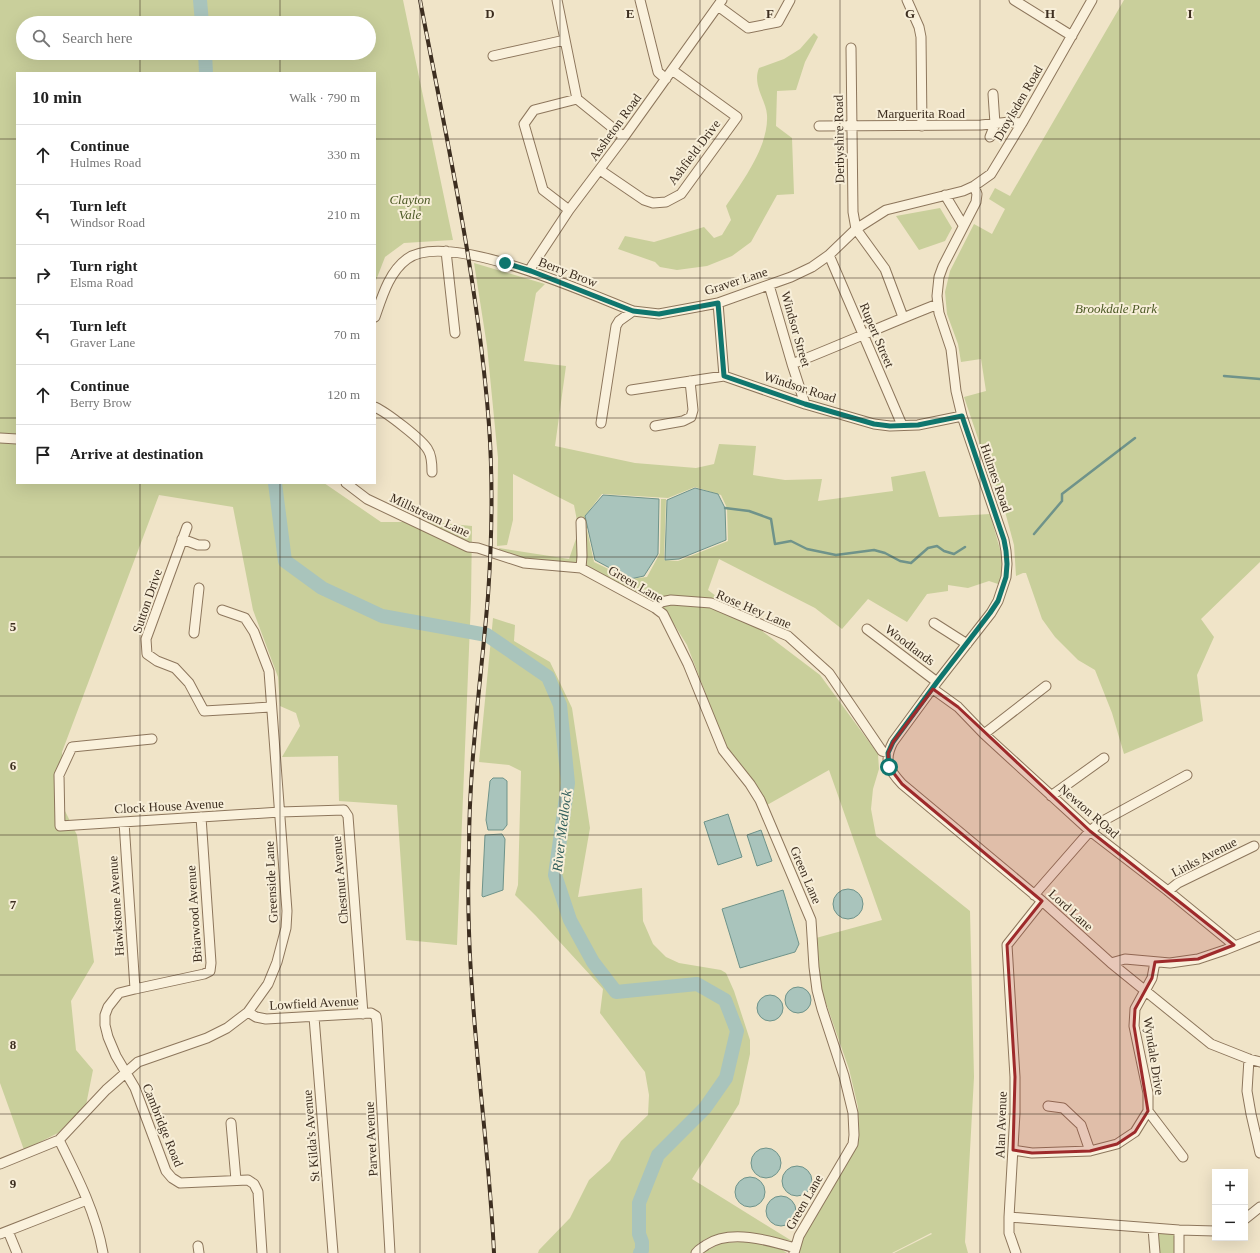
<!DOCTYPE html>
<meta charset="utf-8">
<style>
:root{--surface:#fff;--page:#f6f6f6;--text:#222;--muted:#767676;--line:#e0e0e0}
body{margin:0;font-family:"Times New Roman",serif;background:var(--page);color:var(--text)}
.controls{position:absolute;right:12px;bottom:12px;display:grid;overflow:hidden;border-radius:0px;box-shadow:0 4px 16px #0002}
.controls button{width:36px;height:36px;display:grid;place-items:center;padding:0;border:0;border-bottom:1px solid var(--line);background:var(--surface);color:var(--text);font:20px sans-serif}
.stop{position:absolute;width:12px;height:12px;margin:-9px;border:3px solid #0f766e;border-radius:50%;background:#fff}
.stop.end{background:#0f766e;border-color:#fff;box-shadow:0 1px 4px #0008}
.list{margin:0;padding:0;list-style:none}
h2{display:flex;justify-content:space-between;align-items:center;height:52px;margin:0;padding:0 16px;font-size:17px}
h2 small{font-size:13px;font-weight:400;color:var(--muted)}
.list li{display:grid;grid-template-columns:26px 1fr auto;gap:12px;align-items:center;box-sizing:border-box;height:60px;padding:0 16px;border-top:1px solid var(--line)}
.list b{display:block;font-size:15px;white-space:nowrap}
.list p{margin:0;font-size:13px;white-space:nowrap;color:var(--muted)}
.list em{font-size:13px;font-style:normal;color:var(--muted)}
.icon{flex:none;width:22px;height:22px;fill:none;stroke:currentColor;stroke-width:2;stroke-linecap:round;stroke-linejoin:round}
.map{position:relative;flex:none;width:1260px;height:1253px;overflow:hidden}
.search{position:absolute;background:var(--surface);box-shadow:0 4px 16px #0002;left:16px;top:16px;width:360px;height:44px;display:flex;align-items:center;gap:10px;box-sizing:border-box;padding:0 14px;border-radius:22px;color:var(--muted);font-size:15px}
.panel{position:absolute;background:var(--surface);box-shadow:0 4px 16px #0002;left:16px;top:72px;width:360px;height:412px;border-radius:0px}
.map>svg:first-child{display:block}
</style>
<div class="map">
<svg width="1260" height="1253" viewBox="0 0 1260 1253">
<rect width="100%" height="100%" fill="#f0e4c8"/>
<path fill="#c9cf9b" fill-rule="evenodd" d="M 0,0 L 403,0 L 453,240 L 404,243 L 385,257 L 375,283 L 375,73 L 17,73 L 17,483 L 324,483 L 381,522 L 431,522 L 472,526 L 471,600 L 457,945 L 406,940 L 397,805 L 339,801 L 338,756 L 282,757 L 300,726 L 296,713 L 280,706 L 278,677 L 253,610 L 233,507 L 159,495 L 62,752 L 65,811 L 77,835 L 94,962 L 71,1001 L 76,1050 L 93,1070 L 86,1105 L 58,1133 L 24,1150 L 0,1083 ZM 23,23 L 369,23 L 369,53 L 23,53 Z
M 1124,0 L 1260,0 L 1260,562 L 1201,619 L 1214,637 L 1197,675 L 1203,721 L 1124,754 L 1112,713 L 1095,670 L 1078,660 L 1055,637 L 1042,619 L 1026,573 L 1023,573 L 1016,576 L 1014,545 L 1003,504 L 987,465 L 964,397 L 986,391 L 981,359 L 961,362 L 958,344 L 947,314 L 945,292 L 950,271 L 974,224 L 992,234 L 1005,209 L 989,199 L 995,188 L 1010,196 Z
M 814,33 L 818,37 L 805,62 L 796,90 L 777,91 L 776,126 L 792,138 L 794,194 L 777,195 L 751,242 L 732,256 L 707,266 L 677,270 L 660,267 L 655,262 L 618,249 L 625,236 L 654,242 L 704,227 L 714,238 L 722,235 L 731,220 L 726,206 C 742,182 769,146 767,115 C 766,100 752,85 759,68 L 784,59 L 800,49 Z
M 940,208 L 952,228 L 945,241 L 919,250 L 896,216 Z
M 474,263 L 545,284 L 536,293 L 524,361 L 566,366 L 555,446 L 635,463 L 696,468 L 714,464 L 719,444 L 756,446 L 753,475 L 785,480 L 822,479 L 818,501 L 893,491 L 891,477 L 925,471 L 939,517 L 990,514 L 1003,560 L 1001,585 L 989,581 L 968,588 L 948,585 L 948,591 L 927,594 L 907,622 L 868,599 L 842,629 L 815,608 L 719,559 L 708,590 L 820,675 L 878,754 L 879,769 L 873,789 L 871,809 L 876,836 L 970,911 L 974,1077 L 965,1242 L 968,1253 L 894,1253 L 932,1234 L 931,1233 L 892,1253 L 798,1253 L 800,1243 L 855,1150 L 859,1135 L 858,1107 L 849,1069 L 820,986 L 816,938 L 882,920 L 829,770 L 767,805 L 757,787 L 727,749 L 687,645 L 664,608 L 638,595 L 565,564 L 514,557 L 500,553 L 499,548 L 569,559 L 578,533 L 587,530 L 594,562 L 629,579 L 647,577 L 660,553 L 661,499 L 666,499 L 664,560 L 678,561 L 728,541 L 727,508 L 721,495 L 695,487 L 668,498 L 602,494 L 585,516 L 587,528 L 579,531 L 574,505 L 513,474 L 513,520 L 507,545 L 497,546 L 498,458 L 487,346 Z
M 493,618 L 515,625 L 514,641 L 550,662 L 572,708 L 590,828 L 578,897 L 642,888 L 643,921 L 653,944 L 666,957 L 679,963 L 721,970 L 726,973 L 734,991 L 750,1040 L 750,1054 L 739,1104 L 692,1179 L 792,1241 C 763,1236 726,1225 699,1243 C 696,1246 694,1250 691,1253 L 538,1253 L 539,1250 L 570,1218 L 589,1180 L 610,1161 L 621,1141 L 648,1115 L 649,1095 L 645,1072 L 600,1013 L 603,989 L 536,916 L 515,895 L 518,885 L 521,771 L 509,765 L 479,762 Z
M 1155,1229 L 1177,1232 L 1177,1253 L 1157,1253 Z
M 741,1242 C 756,1242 775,1244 787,1253 L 703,1253 L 721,1243 Z"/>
<path fill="#a9c4bc" stroke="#6f938a" d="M 695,488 L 718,494 L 725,508 L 726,540 L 679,559 L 665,560 L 667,500 Z
M 603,495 L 659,499 L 658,554 L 644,576 L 630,579 L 595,560 L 585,516 Z
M 493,778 L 503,778 L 507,781 L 507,825 L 503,830 L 488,830 L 486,820 L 490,781 Z
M 728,814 L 742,857 L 718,865 L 704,822 Z
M 761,830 L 772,861 L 757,866 L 747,835 Z
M 502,834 L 505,839 L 503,890 L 483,897 L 482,896 L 485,835 Z
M833 904a15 15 0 1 1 30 0a15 15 0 1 1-30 0Z
M 783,890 L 799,944 L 795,952 L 740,968 L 722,909 Z
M785 1000a13 13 0 1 1 26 0a13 13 0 1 1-26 0Z
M757 1008a13 13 0 1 1 26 0a13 13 0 1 1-26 0Z
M751 1163a15 15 0 1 1 30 0a15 15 0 1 1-30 0Z
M782 1181a15 15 0 1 1 30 0a15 15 0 1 1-30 0Z
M735 1192a15 15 0 1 1 30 0a15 15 0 1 1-30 0Z
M766 1211a15 15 0 1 1 30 0a15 15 0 1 1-30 0Z"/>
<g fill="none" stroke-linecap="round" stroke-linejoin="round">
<path stroke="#6f938a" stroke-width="2.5" d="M 1224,376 L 1260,379
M 725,508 L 749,511 L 771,519 L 775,544 L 791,541 L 807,549 L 836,555 L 874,550 L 885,553 L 900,561 L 911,563 L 928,548 L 937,546 L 944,551 L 954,554 L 965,547
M 1034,534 L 1062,501 L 1062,494 L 1135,438"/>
<path stroke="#a9c4bc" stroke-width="14" d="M 200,0 L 202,23
M 205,53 L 206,73
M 275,483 L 285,561 L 322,588 L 382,616 L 487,635 L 548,677 L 560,705 L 568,783 L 555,875 L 570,920 L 593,962 L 616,992 L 697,984 L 725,1000 L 737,1031 L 726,1078 L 705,1108 L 658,1155 L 639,1203 L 639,1234 L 642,1242 L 642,1250 L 640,1253"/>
<g stroke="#8d765c" stroke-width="11">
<path id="minor" d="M 557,0 L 577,99
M 640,0 L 658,72 L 666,79
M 907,0 L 919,27 L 921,37 L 922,126
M 1014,0 L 1072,36
M 718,6 L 748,28 L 778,22 L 790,0
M 851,48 L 853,212 L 856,229 L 885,269 L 903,317
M 493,56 L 565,40
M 819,126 L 981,125 L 1010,122 L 1022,123
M 990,137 L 995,124 L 993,94
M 600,170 L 644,200 L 653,203 L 666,202 L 681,194 L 737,117 L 672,70
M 974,186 L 977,194 L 976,202 L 943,266 L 939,277 L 937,296 L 939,313 L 951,349 L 956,391 L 962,416 L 1004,540 L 1006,551 L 1007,564 L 1006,577 L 998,601 L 991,613 L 937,682 L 893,742 C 883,761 889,770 902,784 L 1042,901 L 1111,963 L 1211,1044 L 1249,1059 L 1260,1062
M 945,195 L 963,225
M 569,210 L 543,190 L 524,124 L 534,110 L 577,99 L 624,137
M 446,251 L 455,333
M 829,255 L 902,425
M 531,271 L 532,266 L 569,210 L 624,137 L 722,0
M 769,285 L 792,364 L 805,404
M 718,303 L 724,376
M 375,317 C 382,297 389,272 407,259 C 447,229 589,294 633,311 L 659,314 L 718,303 L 791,277 L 812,267 L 829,255 L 856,229 L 886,210 L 963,191 L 974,186 L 991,174 L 1022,123 L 1092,0
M 792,364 C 841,345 889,323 938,304
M 631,390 L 724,376 L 805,404 L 874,424 L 890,426 L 918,425 L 962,416
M 375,407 C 386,412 423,440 428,450 C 432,456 432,465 432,472
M 601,423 L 616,326 L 619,321 L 633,311
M 655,426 L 683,421 L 691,417 L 693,410 L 690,381
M 0,438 L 17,439
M 346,483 L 367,499 L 468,547 L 478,548 L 524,563 L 581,568 L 655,608 L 663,614 L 688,664 L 723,750 L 750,784 L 760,800 L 811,920 L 814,967 L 817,990 L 822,1009 L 844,1076 L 853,1113 L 854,1135 L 853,1144 L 799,1236 L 794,1253
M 187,527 L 146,639 L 147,654 L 157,661 L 175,668 L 189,683 L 204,711 L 271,707
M 182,539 L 198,545 L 205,545
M 581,568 L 582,556 L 581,522
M 655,608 L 661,602 L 671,600 L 711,603 L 788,636 L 829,673 L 882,751 L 888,753
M 934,623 L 967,644
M 867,629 L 937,682
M 194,633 L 199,588
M 933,689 L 958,707 L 984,734 L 1090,831 L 1168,891 L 1234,945
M 984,734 L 1046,686
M 152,739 L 72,747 L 59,775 L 60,826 L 280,812 L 344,810 L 348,816 L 363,1014
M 1051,796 L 1104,758
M 201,817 L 211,963 L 210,971 L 204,974 L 135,989 L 119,993 L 108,1007 L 105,1015 L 105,1025 L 108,1037 L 116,1056 L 135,1088 L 166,1171 L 172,1178 L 180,1183 L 248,1180 L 254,1184 L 258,1192 L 262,1253
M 124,822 L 135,989
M 1168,891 L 1178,883 L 1254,846
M 1034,895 L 1090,831 L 1101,822 L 1187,775
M 1042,901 L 1007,945 L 1015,1077 L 1015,1113 L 1009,1217 L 1179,1230 L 1215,1231
M 1111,963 L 1125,959 L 1170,963 L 1198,959 L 1225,950 L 1260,936
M 248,1012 L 256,1017 L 266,1019 L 371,1013 L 376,1016 L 377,1023 L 390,1253
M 314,1017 L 333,1253
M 1249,1059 L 1247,1091 L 1251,1114 L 1260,1153
M 1048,1106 L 1063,1108 L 1081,1125 L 1090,1151
M 1148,1111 L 1183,1157
M 231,1123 L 236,1180
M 59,1140 C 77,1176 96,1213 103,1253
M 1013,1150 L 1032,1153 L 1090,1151 L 1117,1144 L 1135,1132 L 1148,1111 L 1148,1093 L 1134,1026 L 1135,1009 L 1152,978 L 1155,962
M 0,1164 L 59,1140 L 106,1090 L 138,1062 L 207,1038 L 227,1028 L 248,1012 L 268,984 L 277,962 L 286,928 L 287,911 L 269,671 L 254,632 L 245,618 L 222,610
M 1009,1217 L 1009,1233 L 1016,1253
M 1245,1219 L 1260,1207
M 1153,1228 L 1155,1253
M 8,1231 L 17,1253
M 0,1234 L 87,1200
M 198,1246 L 199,1253
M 696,1253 C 699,1249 702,1248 706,1245 C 730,1229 768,1240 795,1248
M 1179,1253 L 1179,1230"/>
</g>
<use href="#minor" stroke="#faf1dc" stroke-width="9"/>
<g stroke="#3d2e20" stroke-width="4">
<path id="rail" d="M 420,0 C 447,141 478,281 489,425 C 493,482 492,539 488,596 C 481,680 469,764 469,849 C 468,876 468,904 469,931 C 472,1039 489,1145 494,1253"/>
</g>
<use href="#rail" stroke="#f7eed8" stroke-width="2.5" stroke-dasharray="8" stroke-linecap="butt"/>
</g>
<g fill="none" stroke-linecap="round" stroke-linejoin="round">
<path stroke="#0f766e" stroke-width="5" d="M 505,263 L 531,271 L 633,311 L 659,314 L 718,303 L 724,376 L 805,404 L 874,424 L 890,426 L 918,425 L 962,416 L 1004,540 L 1006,551 L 1007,564 L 1006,577 L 998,601 L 990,613 L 937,682 L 893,742 L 888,753 L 889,767"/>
</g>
<path fill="#9e2a2b" fill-opacity="0.2" stroke="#9e2a2b" stroke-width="3" stroke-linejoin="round" d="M 933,689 L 958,707 L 1090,831 L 1234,945 L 1198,959 L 1155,962 L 1152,978 L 1135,1009 L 1134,1026 L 1148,1111 L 1135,1132 L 1117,1144 L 1090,1151 L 1032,1153 L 1013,1150 L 1015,1077 L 1007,945 L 1042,901 L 902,784 L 889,767 L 888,753 L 893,742 Z"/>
<path fill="none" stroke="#3d2e20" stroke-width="1" stroke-opacity="0.55" d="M 140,0 L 140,23M 280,0 L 280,23M 420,0 L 420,1253M 560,0 L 560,1253M 700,0 L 700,1253M 840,0 L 840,1253M 980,0 L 980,1253M 1120,0 L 1120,1253M 140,53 L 140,73M 280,53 L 280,73M 0,139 L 17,139M 375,139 L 1260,139M 0,278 L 17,278M 375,278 L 1260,278M 0,418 L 17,418M 375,418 L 1260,418M 140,483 L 140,1253M 280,483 L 280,1253M 0,557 L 1260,557M 0,696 L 1260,696M 0,835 L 1260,835M 0,975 L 1260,975M 0,1114 L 1260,1114"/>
<g text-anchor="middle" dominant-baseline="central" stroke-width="4" stroke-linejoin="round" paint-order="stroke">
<g font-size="13" fill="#3d2e20" stroke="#f7eed8">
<text transform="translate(1018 103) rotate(-60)">Droylsden Road</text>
<text x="921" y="113">Marguerita Road</text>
<text transform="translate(615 127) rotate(-54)">Assheton Road</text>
<text transform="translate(839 139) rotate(-91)">Derbyshire Road</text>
<text transform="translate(694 152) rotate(-53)">Ashfield Drive</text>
<text transform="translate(568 272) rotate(21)">Berry Brow</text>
<text transform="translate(736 281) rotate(-18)">Graver Lane</text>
<text transform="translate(796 329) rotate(74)">Windsor Street</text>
<text transform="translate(877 335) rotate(67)">Rupert Street</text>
<text transform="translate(800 387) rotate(18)">Windsor Road</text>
<text transform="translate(996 478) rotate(71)">Hulmes Road</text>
<text transform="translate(430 515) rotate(25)">Millstream Lane</text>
<text transform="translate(636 584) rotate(30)">Green Lane</text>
<text transform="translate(147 601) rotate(-71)">Sutton Drive</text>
<text transform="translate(754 609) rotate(23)">Rose Hey Lane</text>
<text transform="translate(910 645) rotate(37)">Woodlands</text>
<text transform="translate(169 806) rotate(-3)">Clock House Avenue</text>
<text transform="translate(1089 811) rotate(41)">Newton ROad</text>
<text transform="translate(1204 857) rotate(-27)">Links Avenue</text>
<text transform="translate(806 875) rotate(67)">Green Lane</text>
<text transform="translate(340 880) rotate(-95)">Chestnut Avenue</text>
<text transform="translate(271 882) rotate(-93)">Greenside Lane</text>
<text transform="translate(116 906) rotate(-94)">Hawkstone Avenue</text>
<text transform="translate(1071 910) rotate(42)">Lord Lane</text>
<text transform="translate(194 914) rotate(-94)">Briarwood Avenue</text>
<text transform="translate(314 1003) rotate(-3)">Lowfield Avenue</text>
<text transform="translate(1154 1056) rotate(81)">Wyndale Drive</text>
<text transform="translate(163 1125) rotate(68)">Cambridge Road</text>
<text transform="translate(1001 1125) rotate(-88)">Alan Avenue</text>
<text transform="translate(311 1136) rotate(-95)">St Kilda's Avenue</text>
<text transform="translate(371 1139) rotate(-93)">Parvet Avenue</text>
<text transform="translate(804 1202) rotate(-60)">Green Lane</text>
</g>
<g font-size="13" font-style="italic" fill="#4d5a26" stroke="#f7eed8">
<text x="410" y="199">Clayton<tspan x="410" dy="15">Vale</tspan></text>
<text x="1116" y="308">Brookdale Park</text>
</g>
<g font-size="14" font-style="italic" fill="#2f5d5a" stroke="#f7eed8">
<text transform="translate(562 831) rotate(-83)">River Medlock</text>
</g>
</g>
<g font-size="13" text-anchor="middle" font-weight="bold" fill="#3d2e20" stroke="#f7eed8" stroke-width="4" stroke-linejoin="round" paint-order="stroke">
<text x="490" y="18">D</text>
<text x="630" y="18">E</text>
<text x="770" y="18">F</text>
<text x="910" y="18">G</text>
<text x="1050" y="18">H</text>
<text x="1190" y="18">I</text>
<text x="13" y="631">5</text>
<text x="13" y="770">6</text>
<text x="13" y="909">7</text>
<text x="13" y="1049">8</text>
<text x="13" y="1188">9</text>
</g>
</svg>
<div class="controls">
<button>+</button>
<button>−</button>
</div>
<div class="stop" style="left:889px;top:767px"></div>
<div class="stop end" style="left:505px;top:263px"></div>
<div class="search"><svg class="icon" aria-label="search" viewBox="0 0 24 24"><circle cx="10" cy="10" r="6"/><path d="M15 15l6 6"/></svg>Search here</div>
<section class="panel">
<h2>10 min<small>Walk · 790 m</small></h2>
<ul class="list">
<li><svg class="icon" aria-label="ahead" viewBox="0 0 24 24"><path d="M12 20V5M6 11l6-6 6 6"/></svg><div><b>Continue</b><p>Hulmes Road</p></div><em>330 m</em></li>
<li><svg class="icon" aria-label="left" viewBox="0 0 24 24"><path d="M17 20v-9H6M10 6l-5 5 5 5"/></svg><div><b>Turn left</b><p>Windsor Road</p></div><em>210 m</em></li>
<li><svg class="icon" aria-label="right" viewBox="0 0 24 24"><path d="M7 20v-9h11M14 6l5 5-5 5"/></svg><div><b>Turn right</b><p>Elsma Road</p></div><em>60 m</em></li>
<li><svg class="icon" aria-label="left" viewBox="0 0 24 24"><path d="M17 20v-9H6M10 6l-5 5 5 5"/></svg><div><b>Turn left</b><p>Graver Lane</p></div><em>70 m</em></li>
<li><svg class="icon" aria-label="ahead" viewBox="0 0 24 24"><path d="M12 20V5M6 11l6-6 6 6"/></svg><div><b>Continue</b><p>Berry Brow</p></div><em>120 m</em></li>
<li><svg class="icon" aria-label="arrive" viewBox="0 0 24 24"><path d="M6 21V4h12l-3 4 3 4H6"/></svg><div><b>Arrive at destination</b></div></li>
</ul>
</section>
</div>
